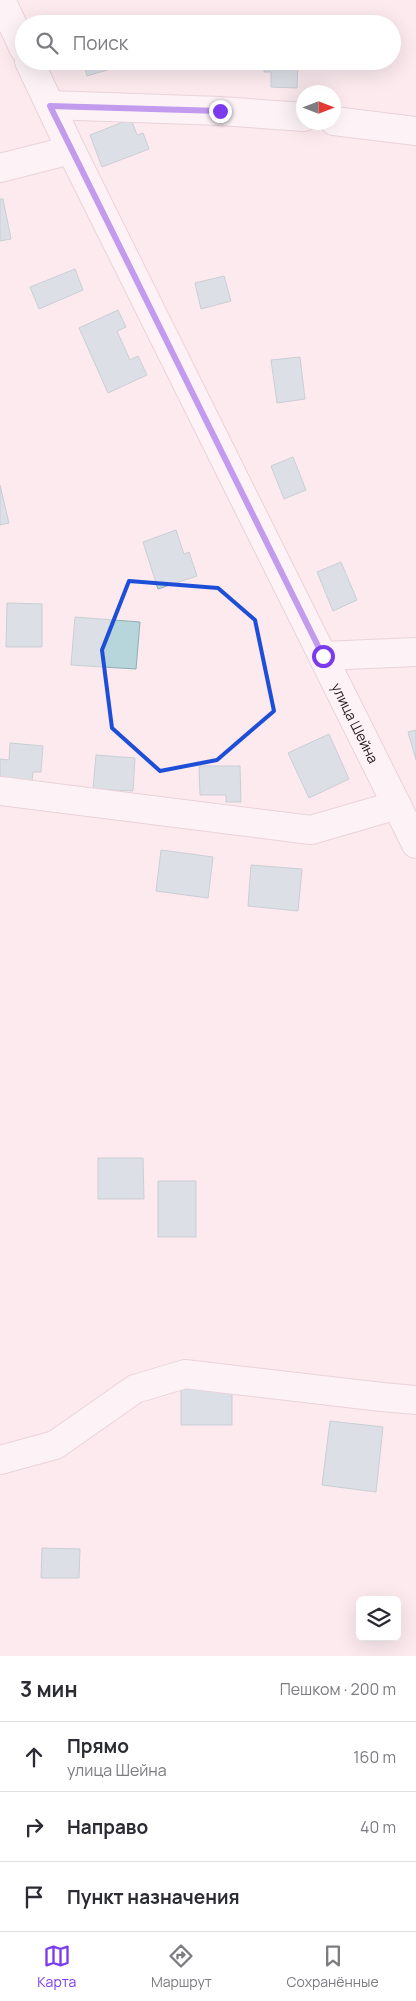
<!DOCTYPE html>
<html lang="ru">
<meta charset="utf-8">
<style>
:root{--surface:#fff;--page:#f7f7f7;--text:#2b2b33;--muted:#7c7c81;--line:#e1e1e2;--accent:#7c3aed}
body{margin:0;font-family:Manrope,sans-serif;background:var(--page);color:var(--text)}
.controls{position:absolute;right:15px;bottom:15px;display:grid;overflow:hidden;border-radius:8px;box-shadow:0 5px 20px #0002}
.controls button{width:45px;height:45px;display:grid;place-items:center;padding:0;border:0;border-bottom:1px solid var(--line);background:var(--surface);color:var(--text);font:25px sans-serif}
.compass{position:absolute;left:296px;top:85px;width:45px;height:45px;border-radius:50%;background:var(--surface);box-shadow:0 5px 20px #0002;rotate:90deg}
.stop{position:absolute;width:15px;height:15px;margin:-11px;border:4px solid #7c3aed;border-radius:50%;background:#fff}
.stop.end{background:#7c3aed;border-color:#fff;box-shadow:0 1px 5px #0008}
.list{margin:0;padding:0;list-style:none}
h2{display:flex;justify-content:space-between;align-items:center;height:65px;margin:0;padding:0 20px;font-size:21px}
h2 small{font-size:16px;font-weight:400;color:var(--muted)}
.list li{display:grid;grid-template-columns:32px 1fr auto;gap:15px;align-items:center;box-sizing:border-box;height:70px;padding:0 20px;border-top:1px solid var(--line)}
.list b{display:block;font-size:19px;white-space:nowrap}
.list p{margin:0;font-size:16px;white-space:nowrap;color:var(--muted)}
.list em{font-size:16px;font-style:normal;color:var(--muted)}
.icon{flex:none;width:28px;height:28px;fill:none;stroke:currentColor;stroke-width:2;stroke-linecap:round;stroke-linejoin:round}
.map{position:relative;flex:none;width:416px;height:1656px;overflow:hidden}
.search{position:absolute;background:var(--surface);box-shadow:0 5px 20px #0002;left:15px;right:15px;top:15px;height:55px;display:flex;align-items:center;gap:12px;box-sizing:border-box;padding:0 18px;border-radius:28px;color:var(--muted);font-size:19px}
.sheet{height:275px;background:var(--surface)}
nav{display:flex;justify-content:space-around;align-items:center;box-sizing:border-box;height:70px;border-top:1px solid var(--line);background:var(--surface);font-size:14px;color:var(--muted)}
nav a{display:grid;justify-items:center;gap:2px}
nav .on{color:var(--accent)}
.map>svg:first-child{display:block}
</style>
<div class="map">
<svg width="416" height="1656" viewBox="0 0 416 1656">
<rect width="100%" height="100%" fill="#fceaef"/>
<path fill="#b6d6dc" stroke="#8eaeb4" d="M 83,61 L 115,61 L 117,67 L 87,76 Z
M 265,61 L 298,61 L 297,88 L 271,87 L 271,72 L 264,72 Z
M 131,119 L 137,135 L 143,133 L 149,149 L 102,167 L 90,135 Z
M 0,199 L 3,199 L 11,239 L 0,241 Z
M 75,269 L 83,290 L 39,309 L 30,287 Z
M 224,276 L 231,301 L 201,309 L 195,283 Z
M 118,310 L 126,327 L 117,331 L 130,360 L 138,356 L 147,375 L 108,393 L 79,328 Z
M 300,357 L 305,399 L 277,403 L 271,360 Z
M 293,457 L 306,490 L 284,499 L 271,466 Z
M 0,485 L 9,523 L 0,525 Z
M 176,530 L 184,554 L 189,552 L 197,576 L 158,589 L 143,542 Z
M 341,562 L 357,600 L 333,611 L 317,572 Z
M 7,603 L 42,604 L 42,647 L 6,647 Z
M 75,617 L 140,622 L 136,669 L 71,665 Z
M 416,730 L 416,760 L 408,732 Z
M 329,734 L 349,779 L 309,798 L 288,753 Z
M 10,743 L 43,746 L 41,772 L 33,772 L 32,781 L 0,778 L 0,759 L 9,760 Z
M 96,755 L 135,758 L 133,791 L 93,789 Z
M 199,766 L 240,766 L 241,802 L 226,802 L 226,795 L 200,795 Z
M 161,850 L 213,857 L 208,898 L 156,891 Z
M 251,865 L 302,869 L 298,911 L 248,906 Z
M 98,1158 L 143,1158 L 144,1199 L 98,1199 Z
M 158,1181 L 196,1181 L 196,1237 L 158,1237 Z
M 181,1389 L 232,1389 L 232,1425 L 181,1425 Z
M 330,1421 L 383,1427 L 376,1492 L 322,1485 Z
M 42,1548 L 80,1549 L 79,1578 L 41,1578 Z"/>
<g fill="none" stroke-linecap="round" stroke-linejoin="round">
<g stroke="#d5b7c0" stroke-width="30">
<g id="minor">
<path d="M 1,0 L 24,49"/>
<path id="s1" d="M 29,61 L 71,150 L 416,844"/>
<path d="M 50,105 L 220,111 L 304,117"/>
<path d="M 334,121 L 416,131"/>
<path d="M 0,168 L 71,150"/>
<path d="M 323,656 L 416,652"/>
<path d="M 0,791 L 311,830 L 397,805"/>
<path d="M 0,1460 L 55,1445 L 135,1389 L 185,1374 L 382,1397 L 416,1400"/>
</g>
</g>
<use href="#minor" stroke="#fff" stroke-width="28"/>
</g>
<g fill="none" stroke-linecap="round" stroke-linejoin="round">
<path stroke="#7c3aed" stroke-width="6" d="M 220,111 L 50,106 L 323,656"/>
</g>
<path d="M0 0H416V1656H0ZM 129,581 L 218,588 L 255,620 L 274,711 L 217,760 L 160,771 L 112,728 L 102,650 Z" fill="#fceaef" fill-opacity=".55" fill-rule="evenodd"/>
<path fill="none" stroke="#1d4ed8" stroke-width="4" stroke-linejoin="round" d="M 129,581 L 218,588 L 255,620 L 274,711 L 217,760 L 160,771 L 112,728 L 102,650 Z"/>
<g text-anchor="middle" dominant-baseline="central" stroke-width="4.5" stroke-linejoin="round" paint-order="stroke">
<g font-size="14" fill="#241a1d" stroke="#fff">
<text stroke="none"><textPath href="#s1" startOffset="738">улица Шейна</textPath></text>
</g>
</g>
</svg>
<div class="controls">
<button><svg class="icon" aria-label="layers" viewBox="0 0 24 24"><path d="M12 4l9 5-9 5-9-5zM3 14l9 5 9-5"/></svg></button>
</div>
<svg class="compass" viewBox="-18 -18 36 36"><path d="M0-13l5 13h-10z" fill="#e53935"/><path d="M0 13l5-13h-10z" fill="#7c7c81"/></svg>
<div class="stop" style="left:323px;top:656px"></div>
<div class="stop end" style="left:220px;top:111px"></div>
<div class="search"><svg class="icon" aria-label="search" viewBox="0 0 24 24"><circle cx="10" cy="10" r="6"/><path d="M15 15l6 6"/></svg>Поиск</div>
</div>
<section class="sheet">
<h2>3 мин<small>Пешком · 200 m</small></h2>
<ul class="list">
<li><svg class="icon" aria-label="ahead" viewBox="0 0 24 24"><path d="M12 20V5M6 11l6-6 6 6"/></svg><div><b>Прямо</b><p>улица Шейна</p></div><em>160 m</em></li>
<li><svg class="icon" aria-label="right" viewBox="0 0 24 24"><path d="M7 20v-9h11M14 6l5 5-5 5"/></svg><div><b>Направо</b></div><em>40 m</em></li>
<li><svg class="icon" aria-label="arrive" viewBox="0 0 24 24"><path d="M6 21V4h12l-3 4 3 4H6"/></svg><div><b>Пункт назначения</b></div></li>
</ul>
</section>
<nav>
<a class="on"><svg class="icon" aria-label="map" viewBox="0 0 24 24"><path d="M3 6l6-2 6 2 6-2v14l-6 2-6-2-6 2zM9 4v14M15 6v14"/></svg>Карта</a>
<a><svg class="icon" aria-label="directions" viewBox="0 0 24 24"><path d="M12 3l9 9-9 9-9-9zM9 14v-3h6M13 9l2 2-2 2"/></svg>Маршрут</a>
<a><svg class="icon" aria-label="saved" viewBox="0 0 24 24"><path d="M7 4h10v16l-5-4-5 4z"/></svg>Сохранённые</a>
</nav>
